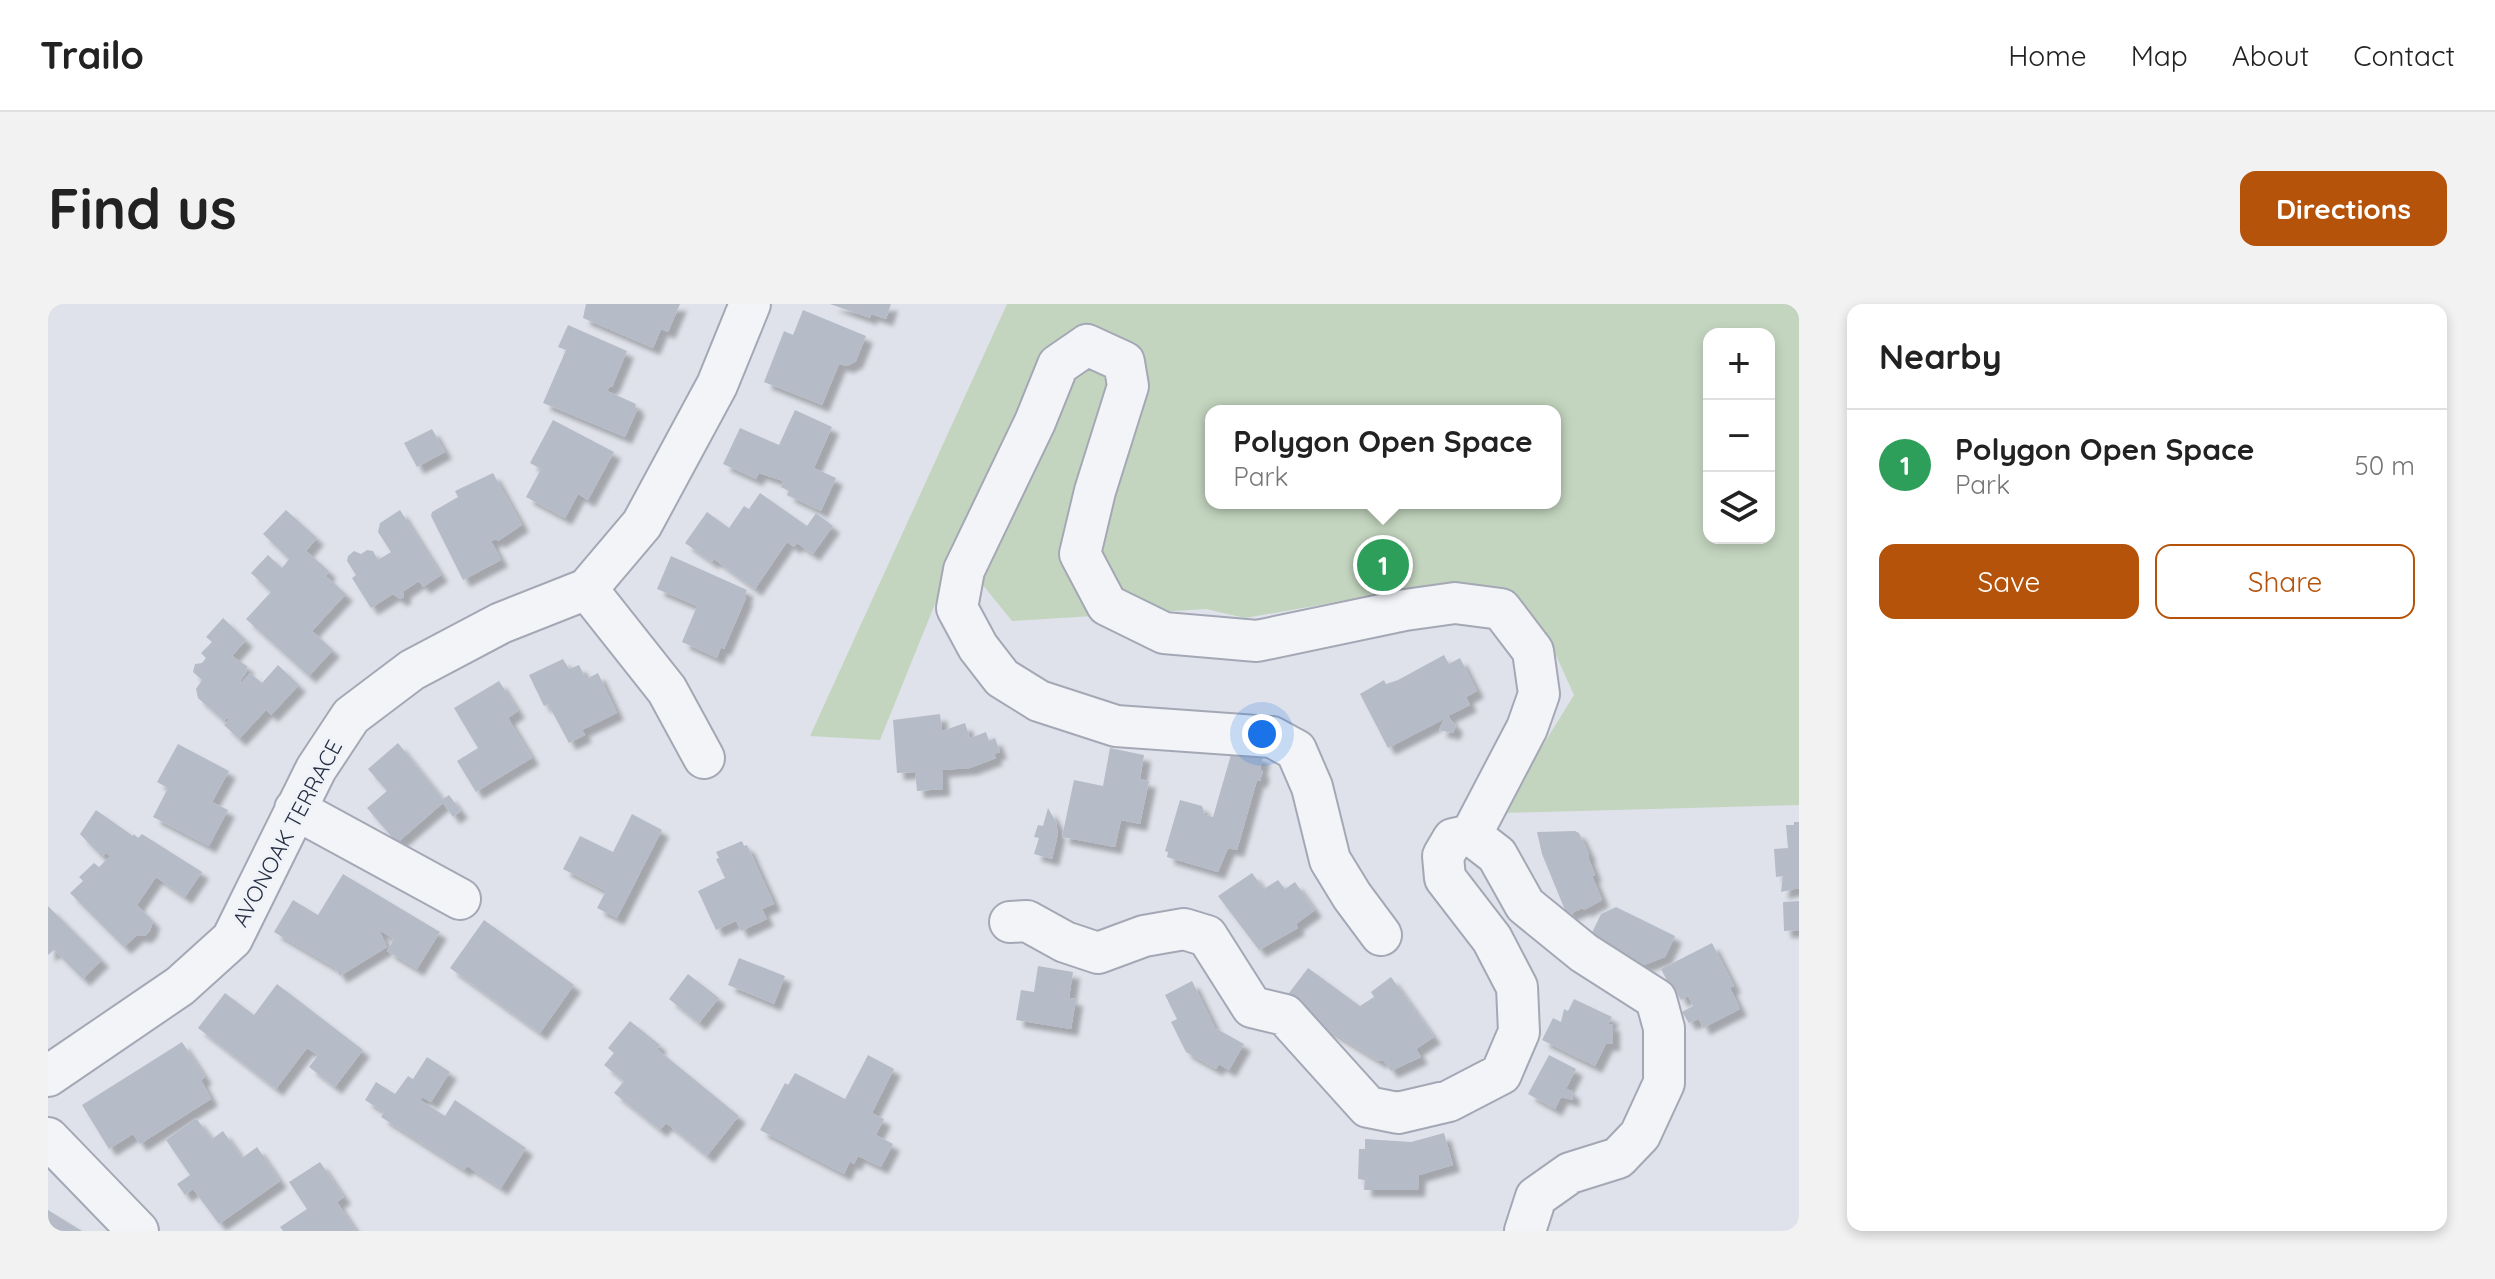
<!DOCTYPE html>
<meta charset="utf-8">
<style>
:root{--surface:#fff;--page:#f2f2f2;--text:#222;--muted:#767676;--line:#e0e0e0;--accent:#b45309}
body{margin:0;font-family:Quicksand,sans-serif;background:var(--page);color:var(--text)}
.controls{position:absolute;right:24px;top:24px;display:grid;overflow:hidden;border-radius:16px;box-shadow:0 4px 12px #0003}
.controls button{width:72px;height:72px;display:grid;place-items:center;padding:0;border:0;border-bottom:2px solid var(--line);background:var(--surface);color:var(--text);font:40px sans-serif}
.you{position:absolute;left:1214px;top:430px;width:28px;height:28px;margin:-20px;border:6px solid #fff;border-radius:50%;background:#1a73e8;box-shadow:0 0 0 12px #1a73e833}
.badge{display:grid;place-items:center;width:52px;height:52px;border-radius:50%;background:var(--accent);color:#fff;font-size:26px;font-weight:700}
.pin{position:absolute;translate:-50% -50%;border:4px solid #fff;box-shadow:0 2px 8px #0006}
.popup{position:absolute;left:1157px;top:101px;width:356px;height:104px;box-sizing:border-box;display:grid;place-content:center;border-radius:16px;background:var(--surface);filter:drop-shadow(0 2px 6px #0005);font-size:26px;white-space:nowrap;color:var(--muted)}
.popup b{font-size:30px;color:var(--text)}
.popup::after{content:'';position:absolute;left:50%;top:100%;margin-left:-16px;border:16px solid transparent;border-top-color:var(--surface)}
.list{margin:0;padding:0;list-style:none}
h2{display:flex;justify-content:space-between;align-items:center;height:104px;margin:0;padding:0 32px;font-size:34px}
h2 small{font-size:26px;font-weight:400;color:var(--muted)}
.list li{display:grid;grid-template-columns:52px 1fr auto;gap:24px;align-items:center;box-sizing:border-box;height:112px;padding:0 32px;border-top:2px solid var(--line)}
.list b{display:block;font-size:30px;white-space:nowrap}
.list p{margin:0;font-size:26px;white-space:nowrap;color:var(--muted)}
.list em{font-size:26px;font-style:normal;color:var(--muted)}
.actions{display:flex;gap:16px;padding:24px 32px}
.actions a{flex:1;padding:18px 0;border:2px solid var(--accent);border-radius:16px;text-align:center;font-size:28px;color:var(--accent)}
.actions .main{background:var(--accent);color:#fff}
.icon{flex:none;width:44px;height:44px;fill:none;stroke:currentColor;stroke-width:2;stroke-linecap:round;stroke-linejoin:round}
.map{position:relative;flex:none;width:1751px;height:927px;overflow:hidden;border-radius:16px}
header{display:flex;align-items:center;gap:48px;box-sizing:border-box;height:112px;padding:0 40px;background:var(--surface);border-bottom:2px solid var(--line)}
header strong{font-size:38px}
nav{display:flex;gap:44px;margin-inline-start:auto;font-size:28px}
.intro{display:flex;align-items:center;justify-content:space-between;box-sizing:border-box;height:192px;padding:0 48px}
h1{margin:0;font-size:56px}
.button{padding:20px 36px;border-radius:16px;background:var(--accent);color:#fff;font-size:28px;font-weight:700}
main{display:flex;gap:48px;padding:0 48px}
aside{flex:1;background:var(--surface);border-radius:16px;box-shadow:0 4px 12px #0003}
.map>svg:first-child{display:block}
</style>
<header>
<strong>Trailo</strong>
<nav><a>Home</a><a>Map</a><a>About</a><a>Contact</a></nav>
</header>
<div class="intro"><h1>Find us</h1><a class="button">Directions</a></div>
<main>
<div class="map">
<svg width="1751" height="927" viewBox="0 0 1751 927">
<defs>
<filter id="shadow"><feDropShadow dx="7" dy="7" stdDeviation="2" flood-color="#0004"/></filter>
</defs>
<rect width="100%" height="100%" fill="#dfe2ea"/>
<path fill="#c3d5bf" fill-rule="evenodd" d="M 959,0 L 1751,0 L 1751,501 L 1453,509 L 1526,391 L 1497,327 L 1452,287 L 1300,296 L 1197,314 L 1158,305 L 964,317 L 908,248 L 832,436 L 762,432 ZM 1661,30 L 1721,30 L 1721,234 L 1661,234 ZM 1163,107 L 1507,107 L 1507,199 L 1163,199 Z"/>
<path fill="#b6bbc8" filter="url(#shadow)" d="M 538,0 L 632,0 L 620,28 L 613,25 L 605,44 L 535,14 Z
M 782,0 L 843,0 L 838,15 L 823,10 L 822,14 Z
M 755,6 L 818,32 L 808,57 L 799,62 L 791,60 L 774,101 L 716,78 L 736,27 L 745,31 Z
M 520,21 L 579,47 L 564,83 L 562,82 L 559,87 L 588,100 L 587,103 L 590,104 L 577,133 L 495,99 L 518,46 L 510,43 Z
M 747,106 L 784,123 L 766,164 L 788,174 L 773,207 L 739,191 L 741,187 L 733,183 L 735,177 L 711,169 L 708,175 L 675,160 L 692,124 L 731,141 Z
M 505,116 L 566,148 L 540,196 L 530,190 L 517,214 L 478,193 L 493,165 L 482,159 Z
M 384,125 L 397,148 L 369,163 L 356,139 Z
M 445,169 L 474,221 L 450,237 L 448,235 L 443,237 L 453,256 L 415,276 L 383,212 L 384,208 L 410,193 L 407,187 Z
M 712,189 L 759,222 L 768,209 L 785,222 L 765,250 L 749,239 L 746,243 L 739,238 L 707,285 L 666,255 L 664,258 L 637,239 L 659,208 L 681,224 L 696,202 L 701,205 Z
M 238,206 L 269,234 L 258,247 L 281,267 L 278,272 L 298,290 L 264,327 L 285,346 L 261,372 L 198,315 L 223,288 L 203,269 L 220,251 L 234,264 L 241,255 L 215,230 Z
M 352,206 L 393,271 L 375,283 L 371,277 L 356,287 L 356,293 L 352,295 L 345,290 L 323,304 L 304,274 L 308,271 L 299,257 L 300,252 L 306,247 L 313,250 L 319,246 L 325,247 L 330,256 L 343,248 L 330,228 L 332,219 Z
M 623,252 L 699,286 L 696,293 L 698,294 L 676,345 L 673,343 L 669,354 L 634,338 L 649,302 L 609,285 Z
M 175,314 L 198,336 L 184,352 L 199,362 L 198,369 L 192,377 L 193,379 L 202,369 L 214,379 L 230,361 L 251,381 L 223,411 L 218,406 L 191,435 L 176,421 L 181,416 L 179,414 L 176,417 L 150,394 L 148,385 L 154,376 L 145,368 L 147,360 L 154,359 L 158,354 L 153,349 L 164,338 L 158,333 Z
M 1396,351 L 1401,360 L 1412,354 L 1429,387 L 1418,393 L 1422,401 L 1400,412 L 1408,422 L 1405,429 L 1391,426 L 1396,415 L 1340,444 L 1312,390 L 1336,376 L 1338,380 L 1350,376 Z
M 515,355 L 521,365 L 531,361 L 538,375 L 550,369 L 569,409 L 534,426 L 537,431 L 521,439 L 500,400 L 496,402 L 481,371 Z
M 451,377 L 470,407 L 460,414 L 484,454 L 428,488 L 409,457 L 430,444 L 406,404 Z
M 892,410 L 894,427 L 917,419 L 922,434 L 938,428 L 941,437 L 947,434 L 952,448 L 946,450 L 948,454 L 922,464 L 894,466 L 895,485 L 869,487 L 867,468 L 849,469 L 845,416 Z
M 350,439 L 395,495 L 401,491 L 413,507 L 405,513 L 395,499 L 349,539 L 319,504 L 339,487 L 320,465 Z
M 130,440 L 181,467 L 164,498 L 180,506 L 161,542 L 105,513 L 120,484 L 109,478 Z
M 1062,444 L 1096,451 L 1092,475 L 1101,477 L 1092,520 L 1073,516 L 1067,543 L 1014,533 L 1026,476 L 1055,482 Z
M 1185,444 L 1215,453 L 1212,466 L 1215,467 L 1212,477 L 1209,476 L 1189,546 L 1180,544 L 1170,568 L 1119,553 L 1120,548 L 1117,547 L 1132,496 L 1154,502 L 1157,511 L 1165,513 Z
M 1000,504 L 1008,518 L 1010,530 L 1004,555 L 986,550 L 991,534 L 986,533 L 990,521 L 995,522 Z
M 48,506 L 85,532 L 86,530 L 90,534 L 94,530 L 154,568 L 137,593 L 108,573 L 89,601 L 105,617 L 102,627 L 97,632 L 89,631 L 76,643 L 22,589 L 35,577 L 31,573 L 46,559 L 51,563 L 62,552 L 58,549 L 54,553 L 32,530 Z
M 584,510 L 614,526 L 569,614 L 549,604 L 558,587 L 515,565 L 532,532 L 565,548 Z
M 1746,518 L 1751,518 L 1751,584 L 1733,588 L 1735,572 L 1728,573 L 1726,545 L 1740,544 L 1738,521 L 1746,521 Z
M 1527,527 L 1531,529 L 1541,550 L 1540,553 L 1547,571 L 1544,572 L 1554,596 L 1536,606 L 1535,604 L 1519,611 L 1494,550 L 1489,528 Z
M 694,537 L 696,542 L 699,541 L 726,600 L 714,605 L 719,615 L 693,627 L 688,617 L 668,626 L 650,587 L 677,574 L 668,555 L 671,554 L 668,548 Z
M 1204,569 L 1216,585 L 1230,576 L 1237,585 L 1247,578 L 1267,606 L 1248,620 L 1250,624 L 1211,646 L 1170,592 Z
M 295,570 L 392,628 L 369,665 L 339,647 L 346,635 L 331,626 L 339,643 L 292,672 L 287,664 L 226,628 L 245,596 L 270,611 Z
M 1751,597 L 1751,626 L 1736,627 L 1735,598 Z
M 0,602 L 54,656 L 35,675 L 6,646 L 0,651 Z
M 1568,603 L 1627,632 L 1617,653 L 1596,661 L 1541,635 L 1553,610 Z
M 436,616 L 526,681 L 492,729 L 402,664 Z
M 1664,639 L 1686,682 L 1682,684 L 1692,705 L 1655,724 L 1651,715 L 1641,719 L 1634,708 L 1645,702 L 1640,692 L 1633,696 L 1628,686 L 1625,688 L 1613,665 Z
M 691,654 L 737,672 L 726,700 L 680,681 Z
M 990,662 L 1025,668 L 1021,694 L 1028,695 L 1023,725 L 968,716 L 973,686 L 986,688 Z
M 1260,664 L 1312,702 L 1326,693 L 1323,688 L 1343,673 L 1386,733 L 1368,745 L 1373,753 L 1343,767 L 1335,756 L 1331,757 L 1274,722 L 1238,693 Z
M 640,670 L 671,694 L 651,719 L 621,695 Z
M 1144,677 L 1167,724 L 1196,740 L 1181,766 L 1171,760 L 1168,765 L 1138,748 L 1123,718 L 1129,715 L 1117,691 Z
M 229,680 L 315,746 L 287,783 L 261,763 L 270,751 L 259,744 L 228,785 L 150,724 L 177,689 L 206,711 Z
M 1526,695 L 1564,713 L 1560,720 L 1565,720 L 1565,740 L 1558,740 L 1547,762 L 1494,736 L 1505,714 L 1513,718 L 1516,705 L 1520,707 Z
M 582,717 L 612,741 L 609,745 L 691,812 L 659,852 L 618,819 L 612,826 L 566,789 L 576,777 L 556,761 L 566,749 L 560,744 Z
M 134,738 L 157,773 L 153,776 L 163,795 L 92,840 L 85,830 L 61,845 L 34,801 Z
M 820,751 L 846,765 L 824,809 L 836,815 L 828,831 L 845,840 L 833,863 L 810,852 L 806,860 L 802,857 L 796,870 L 712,826 L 737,779 L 740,781 L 747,769 L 797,795 Z
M 1501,751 L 1528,765 L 1518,785 L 1524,787 L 1525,796 L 1513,793 L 1507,805 L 1480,790 Z
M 379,753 L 402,768 L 383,798 L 374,793 L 372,796 L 397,812 L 407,796 L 478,844 L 453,884 L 419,862 L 416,866 L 333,813 L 336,808 L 317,796 L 328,778 L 347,790 L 360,772 L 365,775 Z
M 148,814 L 164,835 L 175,827 L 194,854 L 209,843 L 232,877 L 171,920 L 145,885 L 137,891 L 129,880 L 142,871 L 118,836 Z
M 1396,829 L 1405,861 L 1371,871 L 1370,886 L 1316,886 L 1317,876 L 1310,875 L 1311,845 L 1317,845 L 1317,835 L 1363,838 Z
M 272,858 L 296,893 L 289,898 L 308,927 L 235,927 L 232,923 L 259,905 L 241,878 Z
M 0,906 L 34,927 L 0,927 Z"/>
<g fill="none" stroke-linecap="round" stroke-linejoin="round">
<g stroke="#a4a8b5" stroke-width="44">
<path id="minor" d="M 539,285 L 619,386 L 656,454
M 247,505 L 412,595
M 962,618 L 979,617 L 1017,638 L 1050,649 L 1096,632 L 1136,625 L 1159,632 L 1204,703 L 1237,711 L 1320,803 L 1350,809 L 1401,797 L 1453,770 L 1471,728 L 1469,683 L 1444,635 L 1397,574 L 1395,552 L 1405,535 L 1423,531 L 1449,551 L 1477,601 L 1536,649 L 1608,695 L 1616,724 L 1616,779 L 1592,831 L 1570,854 L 1522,869 L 1488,893 L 1477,927
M 1333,631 L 1304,592 L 1282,556 L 1264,483 L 1248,446 L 1224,433 L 1068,422 L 991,397 L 954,374 L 930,343 L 909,304 L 916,266 L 987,118 L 1010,61 L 1039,41 L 1076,58 L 1080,82 L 1047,187 L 1032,250 L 1059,301 L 1116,329 L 1209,337 L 1357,306 L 1407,299 L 1453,305 L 1485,347 L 1491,390 L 1479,424 L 1423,531
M 0,772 L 132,682 L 184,635 L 268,465 L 303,412 L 364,366 L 453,319 L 539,285 L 594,220 L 669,81 L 702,0
M 0,834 L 90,927"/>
</g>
<use href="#minor" stroke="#f2f4f8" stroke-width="40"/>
</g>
<g text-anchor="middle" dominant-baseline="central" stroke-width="6" stroke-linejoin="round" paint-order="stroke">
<g font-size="22" fill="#262e43" stroke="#eff2f7">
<text transform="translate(239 529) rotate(-62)">AVONOAK TERRACE</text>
</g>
</g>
</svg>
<div class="controls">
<button>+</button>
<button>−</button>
<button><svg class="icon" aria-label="layers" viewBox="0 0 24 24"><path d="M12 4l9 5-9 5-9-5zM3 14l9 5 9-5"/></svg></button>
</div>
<div class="you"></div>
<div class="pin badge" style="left:1335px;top:261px;background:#2e9e5b">1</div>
<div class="popup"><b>Polygon Open Space</b>Park</div>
</div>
<aside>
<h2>Nearby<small></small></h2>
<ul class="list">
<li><span class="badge" style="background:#2e9e5b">1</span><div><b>Polygon Open Space</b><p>Park</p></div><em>50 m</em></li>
</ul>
<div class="actions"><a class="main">Save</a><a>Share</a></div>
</aside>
</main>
